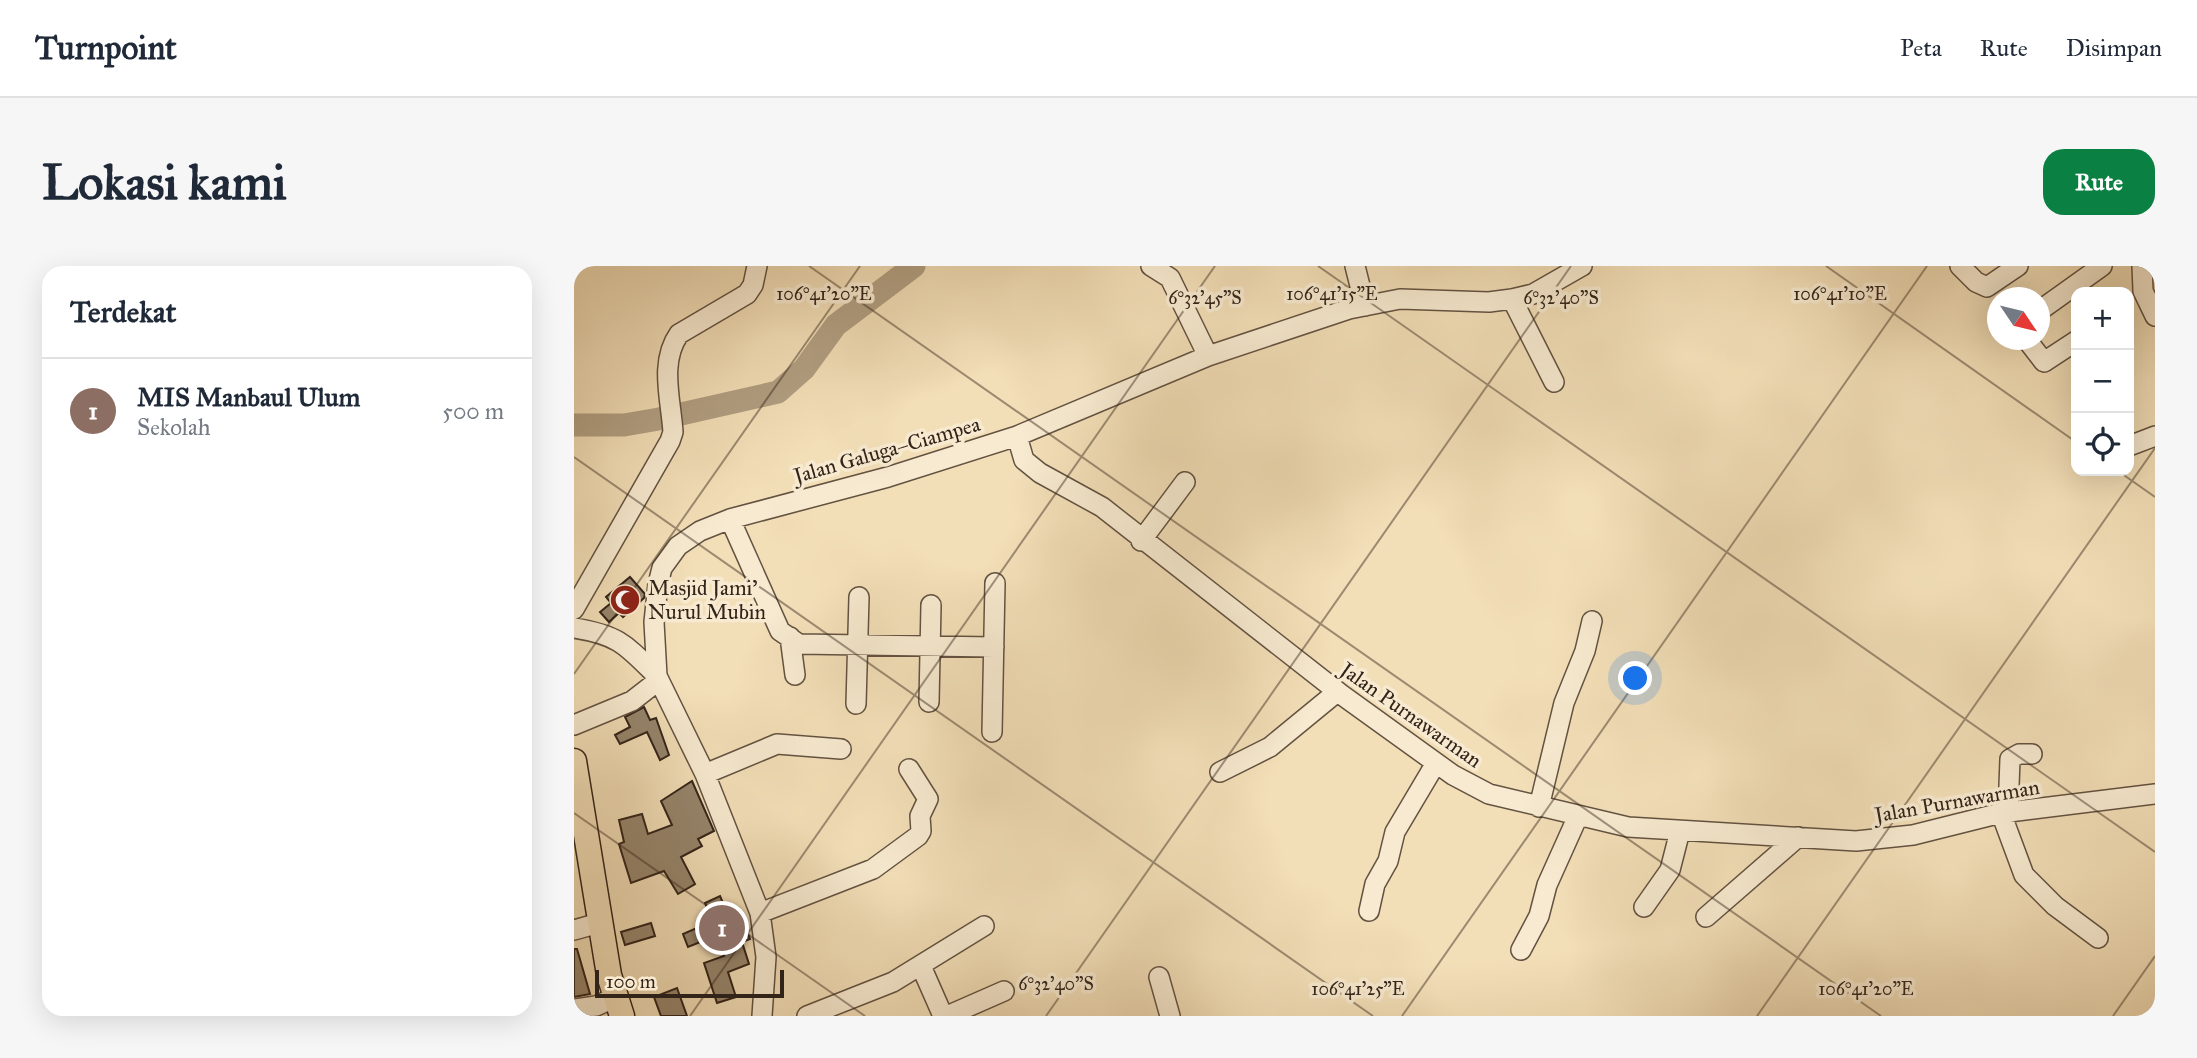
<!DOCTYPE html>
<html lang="id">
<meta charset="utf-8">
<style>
:root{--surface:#fff;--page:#f6f6f7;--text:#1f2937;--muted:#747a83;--line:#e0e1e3;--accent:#0b8043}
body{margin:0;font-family:"IM FELL Great Primer",serif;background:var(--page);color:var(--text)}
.controls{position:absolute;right:21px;top:21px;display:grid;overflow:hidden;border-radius:14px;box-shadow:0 7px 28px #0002}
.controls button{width:63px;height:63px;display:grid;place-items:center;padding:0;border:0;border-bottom:2px solid var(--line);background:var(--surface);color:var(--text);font:35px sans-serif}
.compass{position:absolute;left:1413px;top:21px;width:63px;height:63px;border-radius:50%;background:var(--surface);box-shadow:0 7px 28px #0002;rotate:125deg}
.scale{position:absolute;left:21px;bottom:18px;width:189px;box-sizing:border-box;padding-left:7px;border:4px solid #33241a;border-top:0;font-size:19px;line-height:24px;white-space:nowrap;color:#33241a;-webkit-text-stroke:5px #f7ead0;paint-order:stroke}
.you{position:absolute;left:1062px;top:413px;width:24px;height:24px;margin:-18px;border:5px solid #fff;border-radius:50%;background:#1a73e8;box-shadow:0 0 0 10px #1a73e833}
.badge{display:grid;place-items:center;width:46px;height:46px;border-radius:50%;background:var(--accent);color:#fff;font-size:23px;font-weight:700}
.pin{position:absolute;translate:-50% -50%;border:4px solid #fff;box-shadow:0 2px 7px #0006}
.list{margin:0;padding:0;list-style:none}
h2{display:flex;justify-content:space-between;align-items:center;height:91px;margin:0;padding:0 28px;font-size:30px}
h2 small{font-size:23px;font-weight:400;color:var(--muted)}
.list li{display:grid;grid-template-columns:46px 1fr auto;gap:21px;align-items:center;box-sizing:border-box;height:105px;padding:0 28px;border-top:2px solid var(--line)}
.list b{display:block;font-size:26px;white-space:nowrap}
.list p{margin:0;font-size:23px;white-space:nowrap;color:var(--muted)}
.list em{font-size:23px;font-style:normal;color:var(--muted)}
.icon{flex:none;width:38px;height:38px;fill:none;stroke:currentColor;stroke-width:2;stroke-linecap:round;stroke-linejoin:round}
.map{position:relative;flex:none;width:1581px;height:750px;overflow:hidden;border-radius:21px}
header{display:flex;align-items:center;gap:42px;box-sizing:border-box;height:98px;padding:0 35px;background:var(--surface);border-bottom:2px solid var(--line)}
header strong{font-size:33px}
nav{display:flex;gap:38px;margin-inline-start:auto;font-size:24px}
.intro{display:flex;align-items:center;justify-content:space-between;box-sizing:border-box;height:168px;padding:0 42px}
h1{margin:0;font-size:49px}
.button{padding:18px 32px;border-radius:21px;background:var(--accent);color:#fff;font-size:24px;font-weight:700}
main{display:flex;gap:42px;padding:0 42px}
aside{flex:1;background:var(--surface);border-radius:21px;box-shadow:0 7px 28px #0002}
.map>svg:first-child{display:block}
</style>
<header>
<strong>Turnpoint</strong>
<nav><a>Peta</a><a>Rute</a><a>Disimpan</a></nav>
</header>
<div class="intro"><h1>Lokasi kami</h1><a class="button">Rute</a></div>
<main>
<aside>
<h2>Terdekat<small></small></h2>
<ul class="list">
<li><span class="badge" style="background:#8d6e63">1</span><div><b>MIS Manbaul Ulum</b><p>Sekolah</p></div><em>500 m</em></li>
</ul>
</aside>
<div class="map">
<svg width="1581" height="750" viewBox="0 0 1581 750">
<rect width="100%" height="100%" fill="#f2deb7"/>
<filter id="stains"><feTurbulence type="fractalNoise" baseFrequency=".00286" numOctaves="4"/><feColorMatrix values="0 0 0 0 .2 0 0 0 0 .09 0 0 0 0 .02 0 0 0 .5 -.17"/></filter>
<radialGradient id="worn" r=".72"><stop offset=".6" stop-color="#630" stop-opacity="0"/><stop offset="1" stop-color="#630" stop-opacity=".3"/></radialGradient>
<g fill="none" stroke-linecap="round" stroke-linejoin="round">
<path stroke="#b19f82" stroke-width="23" d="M 0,159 L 50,159 L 85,153 L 204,126 L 230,103 L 262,59 L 340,0"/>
</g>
<path fill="#96856c" stroke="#33241a" stroke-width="2" d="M 56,311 L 71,328 L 70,332 L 49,351 L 45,347 L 35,356 L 26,346 L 37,337 L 32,331 Z
M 70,441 L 76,454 L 82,452 L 95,489 L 86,494 L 73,466 L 46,478 L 41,469 L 56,461 L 51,451 Z
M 118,515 L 140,565 L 124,573 L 128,580 L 107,591 L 121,618 L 104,628 L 90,605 L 57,617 L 45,578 L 50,576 L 45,554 L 68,548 L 74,568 L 98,559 L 87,535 Z
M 146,630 L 154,649 L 160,646 L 162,650 L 166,649 L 176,673 L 168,676 L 175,698 L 154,706 L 162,731 L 143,737 L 130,697 L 150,690 L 141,670 L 114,681 L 109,668 L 139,655 L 131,637 Z
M 77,657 L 81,670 L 51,679 L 47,666 Z
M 0,683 L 3,683 L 16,728 L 0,731 Z
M 103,722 L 113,750 L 87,750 L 80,731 Z"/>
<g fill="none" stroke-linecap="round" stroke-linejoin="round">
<g stroke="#635241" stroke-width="22">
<path id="minor" d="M 577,0 L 596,12 L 634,90
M 781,0 L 791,40
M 1386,0 L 1402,16 L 1413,21 L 1444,0
M 1568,0 L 1569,25 L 1581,50
M 938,33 L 980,116
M 1465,45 L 1528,0
M 1453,74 L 1470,96 L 1502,75
M 443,170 L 450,194 L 466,207 L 528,241 L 768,429 L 879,509 L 915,528 L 1054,561 L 1282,575 L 1339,569 L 1427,547 L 1581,528
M 1555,180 L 1581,170
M 156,253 L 206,365 L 225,378 L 420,381
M 567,275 L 611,216
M 0,343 L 96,175 L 99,166 C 97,134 85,96 105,68 L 173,28 L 179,19 L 183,0
M 0,362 C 45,369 52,379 83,410
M 216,371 L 221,409
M 355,436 L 357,339
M 282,438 L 285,331
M 0,459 L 58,435 L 85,414
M 418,466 L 421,317
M 646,506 L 696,481 L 763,426
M 131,508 L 203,478 L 267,483
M 965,541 L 990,437 L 1011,385 L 1018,355
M 1434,546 L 1436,493 L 1445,488 L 1458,488
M 1427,547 L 1450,609 L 1481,640 L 1524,672
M 1070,641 L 1096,604 L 1106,565
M 795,645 L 801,618 L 814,595 L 821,566 L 862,497
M 186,647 L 299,603 L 344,570 L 347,565 L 346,550 L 354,533 L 335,503
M 1132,651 L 1224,571
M 0,664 L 25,657
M 947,684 L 965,650 L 973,619 L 1004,550
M 347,700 L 369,750
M 585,711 L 596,750
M 0,743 L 22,740 L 42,731
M 188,750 L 192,691 L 186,647 L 131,508 L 83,410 L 80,356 L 84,318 L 88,302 L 104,280 L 126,265 L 156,253 L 314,211 L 443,170 L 634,90 L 775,43 L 826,33 L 915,36 L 938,33 L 959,28 L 1008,0
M 233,750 L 319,716 L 410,660
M 373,750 L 430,725"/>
</g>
<g stroke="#33241a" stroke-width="27">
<path id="major" d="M 0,495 L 35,709 L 48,750"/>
</g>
<use href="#minor" stroke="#f7ead0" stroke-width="19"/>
<use href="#major" stroke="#f2deb7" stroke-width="24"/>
</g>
<path fill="none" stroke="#33241a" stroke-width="2" stroke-opacity="0.45" d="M 235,0 L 1307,750M 744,0 L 1581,586M 1252,0 L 1502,176M 0,191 L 799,750M 1544,205 L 1581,231M 0,408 L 286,0M 0,547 L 291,750M 116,750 L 641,0M 472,750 L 997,0M 828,750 L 1353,0M 1183,750 L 1581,182M 1539,750 L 1581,690"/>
<defs>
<g id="mosque-disc" transform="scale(1.575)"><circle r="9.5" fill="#8f2418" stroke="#f7ead0"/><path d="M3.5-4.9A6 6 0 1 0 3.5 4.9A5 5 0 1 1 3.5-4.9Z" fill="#fff"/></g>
</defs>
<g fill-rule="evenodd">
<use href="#mosque-disc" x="51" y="334"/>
</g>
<g text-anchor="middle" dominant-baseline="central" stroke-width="7" stroke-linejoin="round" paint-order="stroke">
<g font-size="21" fill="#33241a" stroke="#f7ead0">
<text transform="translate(313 184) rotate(-16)">Jalan Galuga–Ciampea</text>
<text transform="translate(837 449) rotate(35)">Jalan Purnawarman</text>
<text transform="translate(1383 535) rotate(-10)">Jalan Purnawarman</text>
</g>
<g font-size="21" fill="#33241a" stroke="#f7ead0" text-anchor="start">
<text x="74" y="322">Masjid Jami'<tspan x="74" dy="24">Nurul Mubin</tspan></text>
</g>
</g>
<g font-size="18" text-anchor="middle" fill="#33241a" stroke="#f7ead0" stroke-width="7" stroke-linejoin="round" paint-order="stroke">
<text x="250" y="34">106°41'20"E</text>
<text x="758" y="34">106°41'15"E</text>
<text x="1266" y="34">106°41'10"E</text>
<text x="631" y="38">6°32'45"S</text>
<text x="987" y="38">6°32'40"S</text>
<text x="482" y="724">6°32'40"S</text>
<text x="784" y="729">106°41'25"E</text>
<text x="1292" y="729">106°41'20"E</text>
</g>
<rect width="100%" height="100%" filter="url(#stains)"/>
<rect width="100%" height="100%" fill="url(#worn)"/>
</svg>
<div class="controls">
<button>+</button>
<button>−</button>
<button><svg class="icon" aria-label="locate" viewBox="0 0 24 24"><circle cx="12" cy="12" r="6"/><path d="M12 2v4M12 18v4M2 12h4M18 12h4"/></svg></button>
</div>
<svg class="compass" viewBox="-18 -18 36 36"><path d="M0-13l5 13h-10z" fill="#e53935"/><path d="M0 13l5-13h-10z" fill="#747a83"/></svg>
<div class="scale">100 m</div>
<div class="you"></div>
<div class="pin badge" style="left:148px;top:662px;background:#8d6e63">1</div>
</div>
</main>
